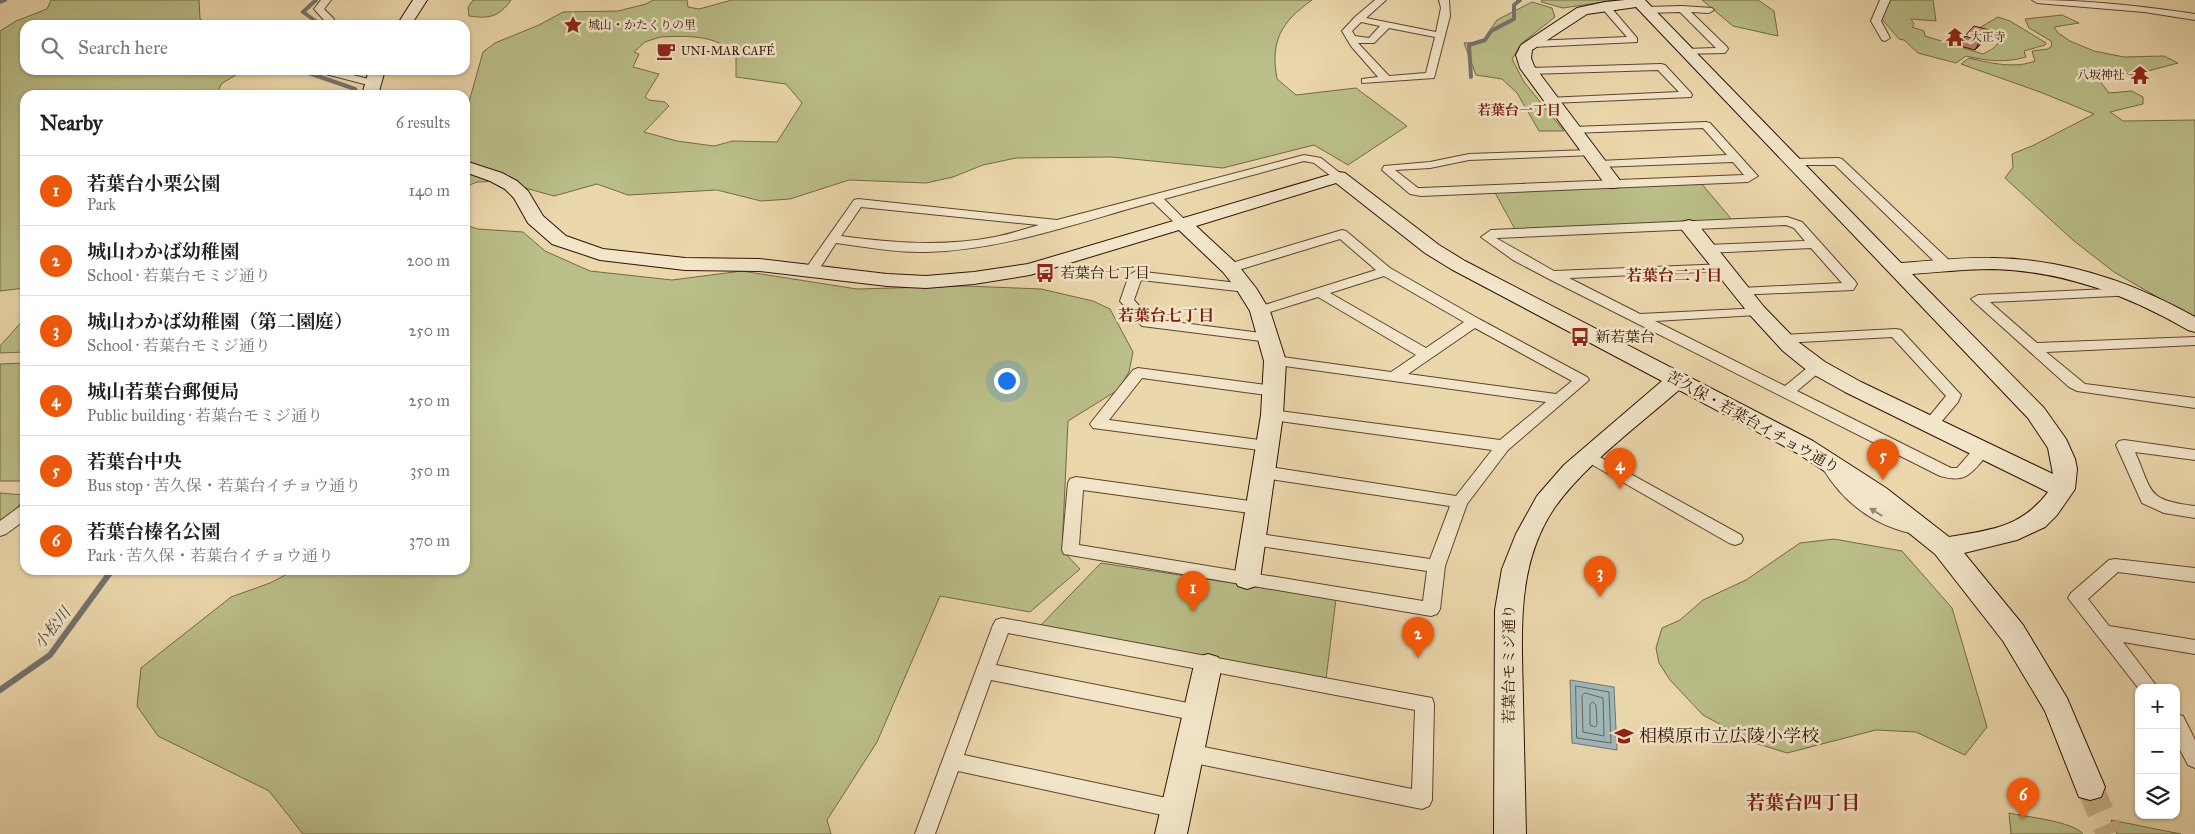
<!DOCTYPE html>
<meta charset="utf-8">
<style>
:root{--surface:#fff;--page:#f6f6f6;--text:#222;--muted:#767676;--line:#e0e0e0;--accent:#ea580c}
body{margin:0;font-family:"IM FELL Great Primer","Noto Serif JP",serif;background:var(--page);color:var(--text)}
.controls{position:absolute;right:15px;bottom:15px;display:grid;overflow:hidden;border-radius:10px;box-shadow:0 1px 4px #0004}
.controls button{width:45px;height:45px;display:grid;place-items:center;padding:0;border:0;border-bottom:1px solid var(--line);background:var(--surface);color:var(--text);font:25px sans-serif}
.you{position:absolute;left:1006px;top:380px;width:18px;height:18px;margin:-12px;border:4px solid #fff;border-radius:50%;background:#1a73e8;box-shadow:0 0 0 8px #1a73e833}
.badge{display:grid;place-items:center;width:32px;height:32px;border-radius:50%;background:var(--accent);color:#fff;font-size:16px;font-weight:700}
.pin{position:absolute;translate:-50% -41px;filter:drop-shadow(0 1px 2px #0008)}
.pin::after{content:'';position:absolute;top:26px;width:18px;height:15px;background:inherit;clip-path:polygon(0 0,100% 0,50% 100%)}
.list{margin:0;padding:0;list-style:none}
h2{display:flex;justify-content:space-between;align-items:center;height:65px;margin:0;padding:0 20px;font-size:21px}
h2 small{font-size:16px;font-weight:400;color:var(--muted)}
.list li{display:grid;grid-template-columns:32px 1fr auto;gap:15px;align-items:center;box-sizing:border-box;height:70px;padding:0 20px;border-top:1px solid var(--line)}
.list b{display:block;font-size:19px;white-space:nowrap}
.list p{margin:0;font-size:16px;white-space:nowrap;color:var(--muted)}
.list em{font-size:16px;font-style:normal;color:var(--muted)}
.icon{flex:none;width:28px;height:28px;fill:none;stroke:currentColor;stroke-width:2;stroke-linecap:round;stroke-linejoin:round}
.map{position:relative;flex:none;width:2195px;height:834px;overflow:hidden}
.search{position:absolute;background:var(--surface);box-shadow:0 1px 4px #0004;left:20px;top:20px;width:450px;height:55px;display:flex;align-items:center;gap:12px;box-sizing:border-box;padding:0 18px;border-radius:15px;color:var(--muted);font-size:19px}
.panel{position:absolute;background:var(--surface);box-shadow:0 1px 4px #0004;left:20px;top:90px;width:450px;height:485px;border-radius:15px}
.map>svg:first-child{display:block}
</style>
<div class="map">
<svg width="2195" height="834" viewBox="0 0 2195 834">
<rect width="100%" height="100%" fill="#ebd7ac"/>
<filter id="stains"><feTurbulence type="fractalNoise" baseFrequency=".004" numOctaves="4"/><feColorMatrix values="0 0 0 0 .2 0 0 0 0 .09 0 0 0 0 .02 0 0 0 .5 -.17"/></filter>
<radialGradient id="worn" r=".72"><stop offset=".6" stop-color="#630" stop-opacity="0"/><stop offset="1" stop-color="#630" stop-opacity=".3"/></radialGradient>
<path fill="#babe88" stroke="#756846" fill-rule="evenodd" d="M 51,0 L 199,0 L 200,19 L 208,25 L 25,25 L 25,70 L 239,70 L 239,73 L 221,84 L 217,95 L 25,95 L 25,288 L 0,291 L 0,31 L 16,21 L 47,9 Z
M 473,0 L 511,0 C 499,17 489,19 469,16 L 468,7 Z
M 653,0 L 687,0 L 688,7 L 699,9 L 732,0 L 1312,0 C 1281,22 1270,41 1277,79 L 1296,95 L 1356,88 L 1407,126 L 1348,165 L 1314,145 L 1223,168 L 1112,157 L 1016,158 L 983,165 L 953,177 L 926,183 L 849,180 L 790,199 L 761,201 L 717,190 L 628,195 L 597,184 L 554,196 L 500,181 L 477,182 L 465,187 L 465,110 L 467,109 L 483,52 L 495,43 L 539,25 L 563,12 L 618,11 L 646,4 ZM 660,37 C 686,36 717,34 736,55 L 736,77 L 786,84 L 802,103 L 777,142 L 733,141 L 714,146 L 677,141 L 644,132 L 669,106 L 665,102 L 649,100 L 645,97 L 659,74 L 633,67 L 639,54 L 634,52 L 645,42 Z
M 1542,0 L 1617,0 L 1563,8 L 1541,2 Z
M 1702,0 L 1758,0 L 1774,11 L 1778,36 L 1733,26 Z
M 1889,0 L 1933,0 L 1936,21 L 1911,19 L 1914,24 L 1912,27 L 1924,31 L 1925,36 L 1983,54 C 1990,50 1997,48 1999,40 L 1974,31 L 1998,17 L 2010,21 L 2046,43 L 2045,45 L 2024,51 L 2026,57 C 2005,63 1987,61 1966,56 L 1956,63 L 1918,53 L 1904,40 L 1899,39 L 1881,18 Z
M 1532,2 L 1552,8 L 1555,17 L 1522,43 L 1512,59 L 1524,82 L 1564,131 L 1539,131 L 1517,93 L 1502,79 L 1476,75 L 1464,43 L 1482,42 L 1497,20 Z
M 2062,15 L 2079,23 L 2054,27 L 2058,33 L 2070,41 L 2094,51 L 2124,57 L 2164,56 L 2178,63 L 2133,75 L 2108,69 L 2095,75 L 2109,93 L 2132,91 L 2143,97 L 2143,104 L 2110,112 L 2123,121 L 2195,120 L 2195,319 L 2114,272 L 2074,241 L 2005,178 L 2013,167 L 2012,154 L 2032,146 L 2094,114 L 2040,92 L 1961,64 L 1969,58 C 1990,63 2015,69 2035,61 L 2032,51 L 2048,49 L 2052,46 L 2051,41 L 2029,28 L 2025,19 Z
M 1701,183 L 1733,221 L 1516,231 L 1494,191 Z
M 465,225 L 478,229 L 523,232 L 545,251 L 590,271 L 672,280 L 742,271 L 857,289 L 966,286 L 1041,289 L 1093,301 L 1110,309 L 1133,352 L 1129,372 L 1118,390 L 1068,421 L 1062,550 L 1080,569 L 1030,612 L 940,596 L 877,742 L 827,820 L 831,834 L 303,834 L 269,791 L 158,736 L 137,706 L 141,668 L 231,597 L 270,583 L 295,570 L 465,570 Z
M 25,318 L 25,352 L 0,353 L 0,346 Z
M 25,363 L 25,481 L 0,481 L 0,364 Z
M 0,493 L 25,495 L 18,507 L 0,522 Z
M 1834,539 L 1902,551 L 1952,608 L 1987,727 L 1965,755 L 1916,732 L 1876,730 L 1787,753 L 1752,742 L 1703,715 L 1670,680 L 1659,663 L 1656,648 L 1662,628 L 1680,620 L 1703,600 L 1746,580 L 1800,543 Z
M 1101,563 L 1336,599 L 1326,679 L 1040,626 Z
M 2009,813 C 2026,817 2072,821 2083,834 L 2011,834 Z
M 2111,820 L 2181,834 L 2117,834 Z"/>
<path fill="#9fb6b7" stroke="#73746f" d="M 1570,680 L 1614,687 L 1617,750 L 1572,743 Z"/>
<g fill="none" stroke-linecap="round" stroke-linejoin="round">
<path stroke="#68645e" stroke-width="1" d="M 1576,686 L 1609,692 L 1611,743 L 1577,738 Z
M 1585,693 L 1603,698 L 1604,736 L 1583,732 L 1582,696 Z
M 1593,702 L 1596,705 L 1597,725 L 1595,727 L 1590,725 L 1590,705 Z"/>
<path stroke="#73746f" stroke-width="4" d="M 316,0 L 303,12 L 321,25
M 0,2 L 5,0
M 300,70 L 355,89 L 358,95
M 1471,77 L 1469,45 L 1485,40 L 1491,31 L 1514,19 L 1514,5 L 1520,0"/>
<path stroke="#73746f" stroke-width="6" d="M 0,690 L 50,655 L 112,570"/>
<path stroke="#c6b08a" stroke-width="27" stroke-dasharray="27 14" stroke-linecap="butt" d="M 2090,787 L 2110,834"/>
<g stroke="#5f432e" stroke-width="2">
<path id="street" d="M 321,0 L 331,0 L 324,9 L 334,19 L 335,25 L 325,25 L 324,20 L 314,9 Z
M 1375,0 L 1386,0 L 1366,18 L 1436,32 L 1441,8 L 1439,0 L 1449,0 L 1450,16 L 1434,78 L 1362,83 L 1362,79 L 1378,77 L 1351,46 L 1342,31 L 1355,17 ZM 1361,22 L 1380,26 L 1369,38 L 1355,36 L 1352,31 ZM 1389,28 L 1435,37 L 1426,73 L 1389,76 L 1358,43 L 1374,43 Z
M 1880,0 L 1890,0 L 1881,21 L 1890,38 L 1885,41 L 1882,40 L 1871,21 Z
M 2032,0 C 2087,0 2141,6 2195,14 L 2195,20 L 2144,12 L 2037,3 Z
M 1605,3 L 1608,4 L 1637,38 L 1637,42 L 1532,47 L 1527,44 L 1532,41 L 1627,37 L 1600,6 Z
M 1682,6 L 1712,8 L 1714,10 L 1709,13 L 1691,12 L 1727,47 L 1728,49 L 1725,53 L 1681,54 L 1681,50 L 1685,49 L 1716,48 L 1680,12 L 1646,13 L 1641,10 L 1646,7 Z
M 1661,64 L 1665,65 L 1691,93 L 1692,95 L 1691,97 L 1551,103 L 1547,102 L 1546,100 L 1547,98 L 1679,92 L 1658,70 L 1530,74 L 1525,71 L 1530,68 Z
M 317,70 L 334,70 L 376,81 L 377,83 L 372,86 L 318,72 Z
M 1706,122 L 1710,123 L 1756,174 L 1758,176 L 1748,182 L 1421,196 L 1410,194 L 1382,170 L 1384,166 L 1430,162 L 1469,154 L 1590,150 L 1596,153 L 1594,155 L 1469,160 L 1430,168 L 1395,170 L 1418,188 L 1421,188 L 1744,175 L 1733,162 L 1599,167 L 1593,164 L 1599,161 L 1727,155 L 1703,128 L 1573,133 L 1567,130 L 1573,127 Z
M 1304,155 L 1321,158 L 1345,177 L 1339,181 L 1335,179 L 1314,163 L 1304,161 L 1164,199 L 1188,223 L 1182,227 L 1178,226 L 1153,202 C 1080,222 1004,250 927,252 C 897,253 867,247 836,243 L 816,274 L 811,275 L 804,271 L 854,200 L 858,199 L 1057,220 ZM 861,207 L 1039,225 C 1025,229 1010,234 995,237 C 943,247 893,243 841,236 Z
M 1838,158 L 1842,159 L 1952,263 L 1953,266 L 1952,269 L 1942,269 L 1835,165 L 1792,165 L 1786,162 L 1792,159 Z
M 1787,217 L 1802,222 L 1855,281 L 1857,284 L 1853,290 L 1736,295 L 1734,292 L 1736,289 L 1741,288 L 1842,283 L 1811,248 L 1707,253 L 1701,249 L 1707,245 L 1805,241 L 1794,228 L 1786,225 L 1496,238 L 1554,271 L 1727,264 L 1728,267 L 1727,270 L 1722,271 L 1569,278 L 1640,314 L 1762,308 L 1764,311 L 1757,315 L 1655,321 L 1785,386 L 1812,364 L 1822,364 L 1824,367 L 1822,370 L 1797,391 L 1951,468 L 1957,468 C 1966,459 1975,442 1988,446 L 1991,450 L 1988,454 C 1972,472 1967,484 1940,476 L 1547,278 L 1513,260 L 1481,237 L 1491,230 Z
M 1342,230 L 1346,231 L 1390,268 L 1479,319 L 1587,377 L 1589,380 L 1508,450 L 1467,504 L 1445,566 L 1440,609 L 1437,614 L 1431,616 L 1064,554 L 1062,550 L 1068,483 L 1070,479 L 1076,477 L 1257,502 L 1263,504 L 1265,508 L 1263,512 L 1257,514 L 1083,490 L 1079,545 L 1423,601 L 1427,571 L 1253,545 L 1247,543 L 1245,539 L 1247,535 L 1253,533 L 1430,559 L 1450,506 L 1263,478 L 1257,476 L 1255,472 L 1257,468 L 1263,466 L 1456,496 L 1492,450 L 1272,420 L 1267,419 L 1265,415 L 1267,411 L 1272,410 L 1500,440 L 1546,402 L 1270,364 L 1268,361 L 1270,358 L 1275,356 L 1391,372 L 1416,355 L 1318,297 L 1260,315 L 1253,311 L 1255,308 L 1376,270 L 1340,239 L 1235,271 L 1225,271 L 1224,268 L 1225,265 ZM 1384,276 L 1464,322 L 1426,348 L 1330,293 ZM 1475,328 L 1572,381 L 1556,394 L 1408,374 Z
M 1136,271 L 1246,284 L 1253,288 L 1246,292 L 1141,280 L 1134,300 L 1151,319 L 1269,334 L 1276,338 L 1269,342 L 1142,326 L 1120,301 L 1129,275 Z
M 2130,288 L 2135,289 L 2137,292 L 2135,295 L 1990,302 L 2037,343 L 2195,337 L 2195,345 L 2046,352 L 2085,384 L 2195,398 L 2195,408 L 2077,391 L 2069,387 L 1971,299 L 1978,295 Z
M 1896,329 L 1901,330 L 1961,395 L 1958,402 L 1936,428 L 1926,428 L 1923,424 L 1946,396 L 1892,337 L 1782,343 L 1775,339 L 1782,335 Z
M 1138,368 L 1274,386 L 1279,388 L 1281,391 L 1279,394 L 1274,396 L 1142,378 L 1109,420 L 1267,441 L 1272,442 L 1275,446 L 1272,450 L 1267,451 L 1093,428 L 1090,424 L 1093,420 L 1133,370 Z
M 2124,440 L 2195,450 L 2195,460 L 2135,452 C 2153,493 2146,500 2195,506 L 2195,518 L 2164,513 L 2142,503 L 2116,445 L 2119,441 Z
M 1589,451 L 1741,535 L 1743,539 L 1741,543 L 1735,545 L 1729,543 L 1584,460 L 1581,456 L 1584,452 Z
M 1830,462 C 1840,464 1853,487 1863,495 C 1881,510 1900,517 1923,524 L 1925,528 L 1923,532 C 1914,535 1905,532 1896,529 C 1864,518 1839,496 1822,467 L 1824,463 Z
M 25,505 L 25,520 L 6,534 L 0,536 L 0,521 L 19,507 Z
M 2115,559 L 2195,568 L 2195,582 L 2118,572 L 2088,599 L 2109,626 L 2195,640 L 2195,654 L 2123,642 L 2158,688 L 2139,689 L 2068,598 L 2071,593 L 2109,560 Z
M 1002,618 L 1432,698 L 1434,704 L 1432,800 L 1429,806 L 1422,809 L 1189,762 L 1182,759 L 1179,753 L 1182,747 L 1189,744 L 1412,789 L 1415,710 L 1008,633 L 996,665 L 1198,705 L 1205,707 L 1208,713 L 1205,719 L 1198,721 L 991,680 L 964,755 L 1176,800 L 1183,802 L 1186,809 L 1183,816 L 1176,818 L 958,771 L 935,834 L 915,834 L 993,625 L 996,620 Z
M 2176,714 L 2183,716 L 2195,740 L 2195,768 L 2188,765 L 2176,742 Z"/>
</g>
<g stroke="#301204" stroke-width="2">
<path id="secondary" d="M 413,0 L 427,0 L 411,25 L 397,25 Z
M 1625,0 L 1645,0 L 1901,263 C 1932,261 1962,257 1993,258 C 2064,259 2133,282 2195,317 L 2195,332 L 2188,330 C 2127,295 2064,271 1993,269 C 1966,269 1939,272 1912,274 L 2044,408 L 2066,439 L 2075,459 L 2077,469 L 2075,489 L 2057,515 L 2045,527 L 2017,540 L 1964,553 L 2023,625 L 2067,698 L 2105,787 L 2101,797 L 2090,800 L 2079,797 L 2045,711 L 2003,641 L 1935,554 L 1868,500 L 1797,453 L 1679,390 C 1639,425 1586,464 1555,507 C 1515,565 1522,635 1523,701 C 1524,746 1525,790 1526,834 L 1494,834 L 1495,610 L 1502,569 L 1516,534 L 1537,496 L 1564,465 L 1662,381 L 1451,269 L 1425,253 L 1336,183 L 1196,226 L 1237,264 L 1256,288 L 1270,311 L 1286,361 L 1283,415 L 1260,579 L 1256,586 L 1247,589 L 1238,586 L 1234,579 L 1261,415 L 1264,361 L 1250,311 L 1237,290 L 1223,272 L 1179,230 L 1030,275 L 974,284 L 926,288 L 887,286 L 759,271 L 685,270 L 600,260 L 552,244 L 528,223 L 514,198 L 505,189 L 490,181 L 465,172 L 465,161 L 502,173 L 517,181 L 528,191 L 543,216 L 566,236 L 603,249 L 685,258 L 759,259 L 887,274 L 926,276 L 974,272 L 1028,264 L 1339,172 L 1345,173 L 1439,245 L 1465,261 L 1813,441 L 1886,488 L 1949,537 C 1990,530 2021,528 2048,492 L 1845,392 L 1809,372 L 1783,351 L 1750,315 L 1682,230 L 1680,226 L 1682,222 L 1689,220 L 1696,222 L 1764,307 L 1797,341 L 1825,362 L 1861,382 L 2053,474 L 2048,448 L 2028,418 L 1636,7 L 1587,14 L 1532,50 L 1531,58 L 1534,66 L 1622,183 L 1619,187 L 1613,188 L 1607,187 L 1520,68 L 1516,55 L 1521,45 L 1577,8 L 1605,2 Z
M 369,70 L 385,70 L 378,95 L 362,95 Z
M 1208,654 L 1218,657 L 1222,665 L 1187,834 L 1155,834 L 1194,665 L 1198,657 Z"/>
</g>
<use href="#street" fill="#f2e5c9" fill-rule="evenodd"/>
<use href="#secondary" fill="#f2e5c9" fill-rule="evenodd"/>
</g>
<path fill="#ba8673" stroke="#301204" d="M 1965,36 L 1984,40 L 1975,50 L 1960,46 Z"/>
<path fill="#976d5e" stroke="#301204" d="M 1989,30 L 1984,40 L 1975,50 L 1980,41 Z"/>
<path fill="#d89c86" stroke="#301204" d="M 1974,26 L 1989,30 L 1980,41 L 1965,36 Z"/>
<defs><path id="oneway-solid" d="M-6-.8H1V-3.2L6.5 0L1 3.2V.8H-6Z" transform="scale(1.25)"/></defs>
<use fill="#9b8670" href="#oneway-solid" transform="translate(1876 512) rotate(-148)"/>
<defs>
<g id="sight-bare" transform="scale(1.5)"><path d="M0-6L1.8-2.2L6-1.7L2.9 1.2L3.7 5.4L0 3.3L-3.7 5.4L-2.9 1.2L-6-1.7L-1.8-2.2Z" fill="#8f2418" stroke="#f2e5c9" stroke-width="2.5" paint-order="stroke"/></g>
<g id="temple-bare" transform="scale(1.5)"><path d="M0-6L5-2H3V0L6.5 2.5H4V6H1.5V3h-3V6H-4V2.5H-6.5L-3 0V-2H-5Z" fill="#8f2418" stroke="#f2e5c9" stroke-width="2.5" paint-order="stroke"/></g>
<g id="cafe-bare" transform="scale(1.5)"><path d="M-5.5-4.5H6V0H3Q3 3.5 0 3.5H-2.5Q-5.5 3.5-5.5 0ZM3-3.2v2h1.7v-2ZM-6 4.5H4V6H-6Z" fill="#8f2418" stroke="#f2e5c9" stroke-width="2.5" paint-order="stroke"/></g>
<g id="bus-bare" transform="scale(1.5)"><path d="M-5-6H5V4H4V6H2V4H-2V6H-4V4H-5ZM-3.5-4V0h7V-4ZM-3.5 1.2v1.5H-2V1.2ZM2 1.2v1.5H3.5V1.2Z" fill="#8f2418" stroke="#f2e5c9" stroke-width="2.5" paint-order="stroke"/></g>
<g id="school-bare" transform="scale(1.5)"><path d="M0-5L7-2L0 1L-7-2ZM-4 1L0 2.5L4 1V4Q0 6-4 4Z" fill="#8f2418" stroke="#f2e5c9" stroke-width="2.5" paint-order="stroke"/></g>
</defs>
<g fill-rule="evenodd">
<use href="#sight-bare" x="573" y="25"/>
<use href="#temple-bare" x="1955" y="37"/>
<use href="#cafe-bare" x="666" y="51"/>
<use href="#temple-bare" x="2140" y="75"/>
<use href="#bus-bare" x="1045" y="273"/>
<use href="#bus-bare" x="1580" y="337"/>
<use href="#school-bare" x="1624" y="736"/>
</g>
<g text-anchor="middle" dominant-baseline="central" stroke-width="5" stroke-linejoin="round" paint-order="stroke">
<g font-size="12" fill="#301204" stroke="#f2e5c9" text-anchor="start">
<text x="588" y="25">城山・かたくりの里</text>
<text x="1970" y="37">大正寺</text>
<text x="681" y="51">UNI-MAR CAFÉ</text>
<text x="2125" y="75" text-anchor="end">八坂神社</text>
</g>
<g font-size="14" font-weight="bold" fill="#7a1f14" stroke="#f2e5c9">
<text x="1519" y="110">若葉台一丁目</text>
</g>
<g font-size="15" fill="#301204" stroke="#f2e5c9" text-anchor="start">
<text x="1060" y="273">若葉台七丁目</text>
<text x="1595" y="337">新若葉台</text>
</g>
<g font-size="15" fill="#301204" stroke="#f2e5c9">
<text transform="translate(1753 422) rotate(29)">苦久保・若葉台イチョウ通り</text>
<text transform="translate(1509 664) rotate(-90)">若葉台モミジ通り</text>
</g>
<g font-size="16" font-weight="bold" fill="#7a1f14" stroke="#f2e5c9">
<text x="1674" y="275">若葉台二丁目</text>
<text x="1166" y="315">若葉台七丁目</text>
</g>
<g font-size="16" font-style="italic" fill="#574b43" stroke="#f2e5c9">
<text transform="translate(52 628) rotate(-51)">小松川</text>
</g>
<g font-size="18" fill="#301204" stroke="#f2e5c9" text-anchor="start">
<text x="1639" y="736">相模原市立広陵小学校</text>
</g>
<g font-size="19" font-weight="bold" fill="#7a1f14" stroke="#f2e5c9">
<text x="1803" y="802">若葉台四丁目</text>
</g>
</g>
<rect width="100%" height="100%" filter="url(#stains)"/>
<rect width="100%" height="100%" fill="url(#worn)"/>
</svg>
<div class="controls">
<button>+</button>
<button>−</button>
<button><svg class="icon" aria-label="layers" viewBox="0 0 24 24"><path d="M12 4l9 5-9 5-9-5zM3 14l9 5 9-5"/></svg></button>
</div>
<div class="you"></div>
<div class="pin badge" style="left:1193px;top:612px">1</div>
<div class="pin badge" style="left:1418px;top:658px">2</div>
<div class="pin badge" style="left:1600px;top:597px">3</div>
<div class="pin badge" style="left:1620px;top:489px">4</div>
<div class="pin badge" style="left:1883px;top:480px">5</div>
<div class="pin badge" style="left:2023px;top:819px">6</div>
<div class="search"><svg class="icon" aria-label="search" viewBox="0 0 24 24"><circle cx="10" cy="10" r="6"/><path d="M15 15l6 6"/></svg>Search here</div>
<section class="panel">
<h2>Nearby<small>6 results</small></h2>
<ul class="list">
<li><span class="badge">1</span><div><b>若葉台小栗公園</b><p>Park</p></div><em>140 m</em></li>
<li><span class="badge">2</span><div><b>城山わかば幼稚園</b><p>School · 若葉台モミジ通り</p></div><em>200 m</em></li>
<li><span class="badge">3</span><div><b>城山わかば幼稚園（第二園庭）</b><p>School · 若葉台モミジ通り</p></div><em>250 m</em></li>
<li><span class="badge">4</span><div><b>城山若葉台郵便局</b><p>Public building · 若葉台モミジ通り</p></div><em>250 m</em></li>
<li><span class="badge">5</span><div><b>若葉台中央</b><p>Bus stop · 苦久保・若葉台イチョウ通り</p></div><em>350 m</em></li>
<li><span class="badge">6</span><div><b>若葉台榛名公園</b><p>Park · 苦久保・若葉台イチョウ通り</p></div><em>370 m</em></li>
</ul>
</section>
</div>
